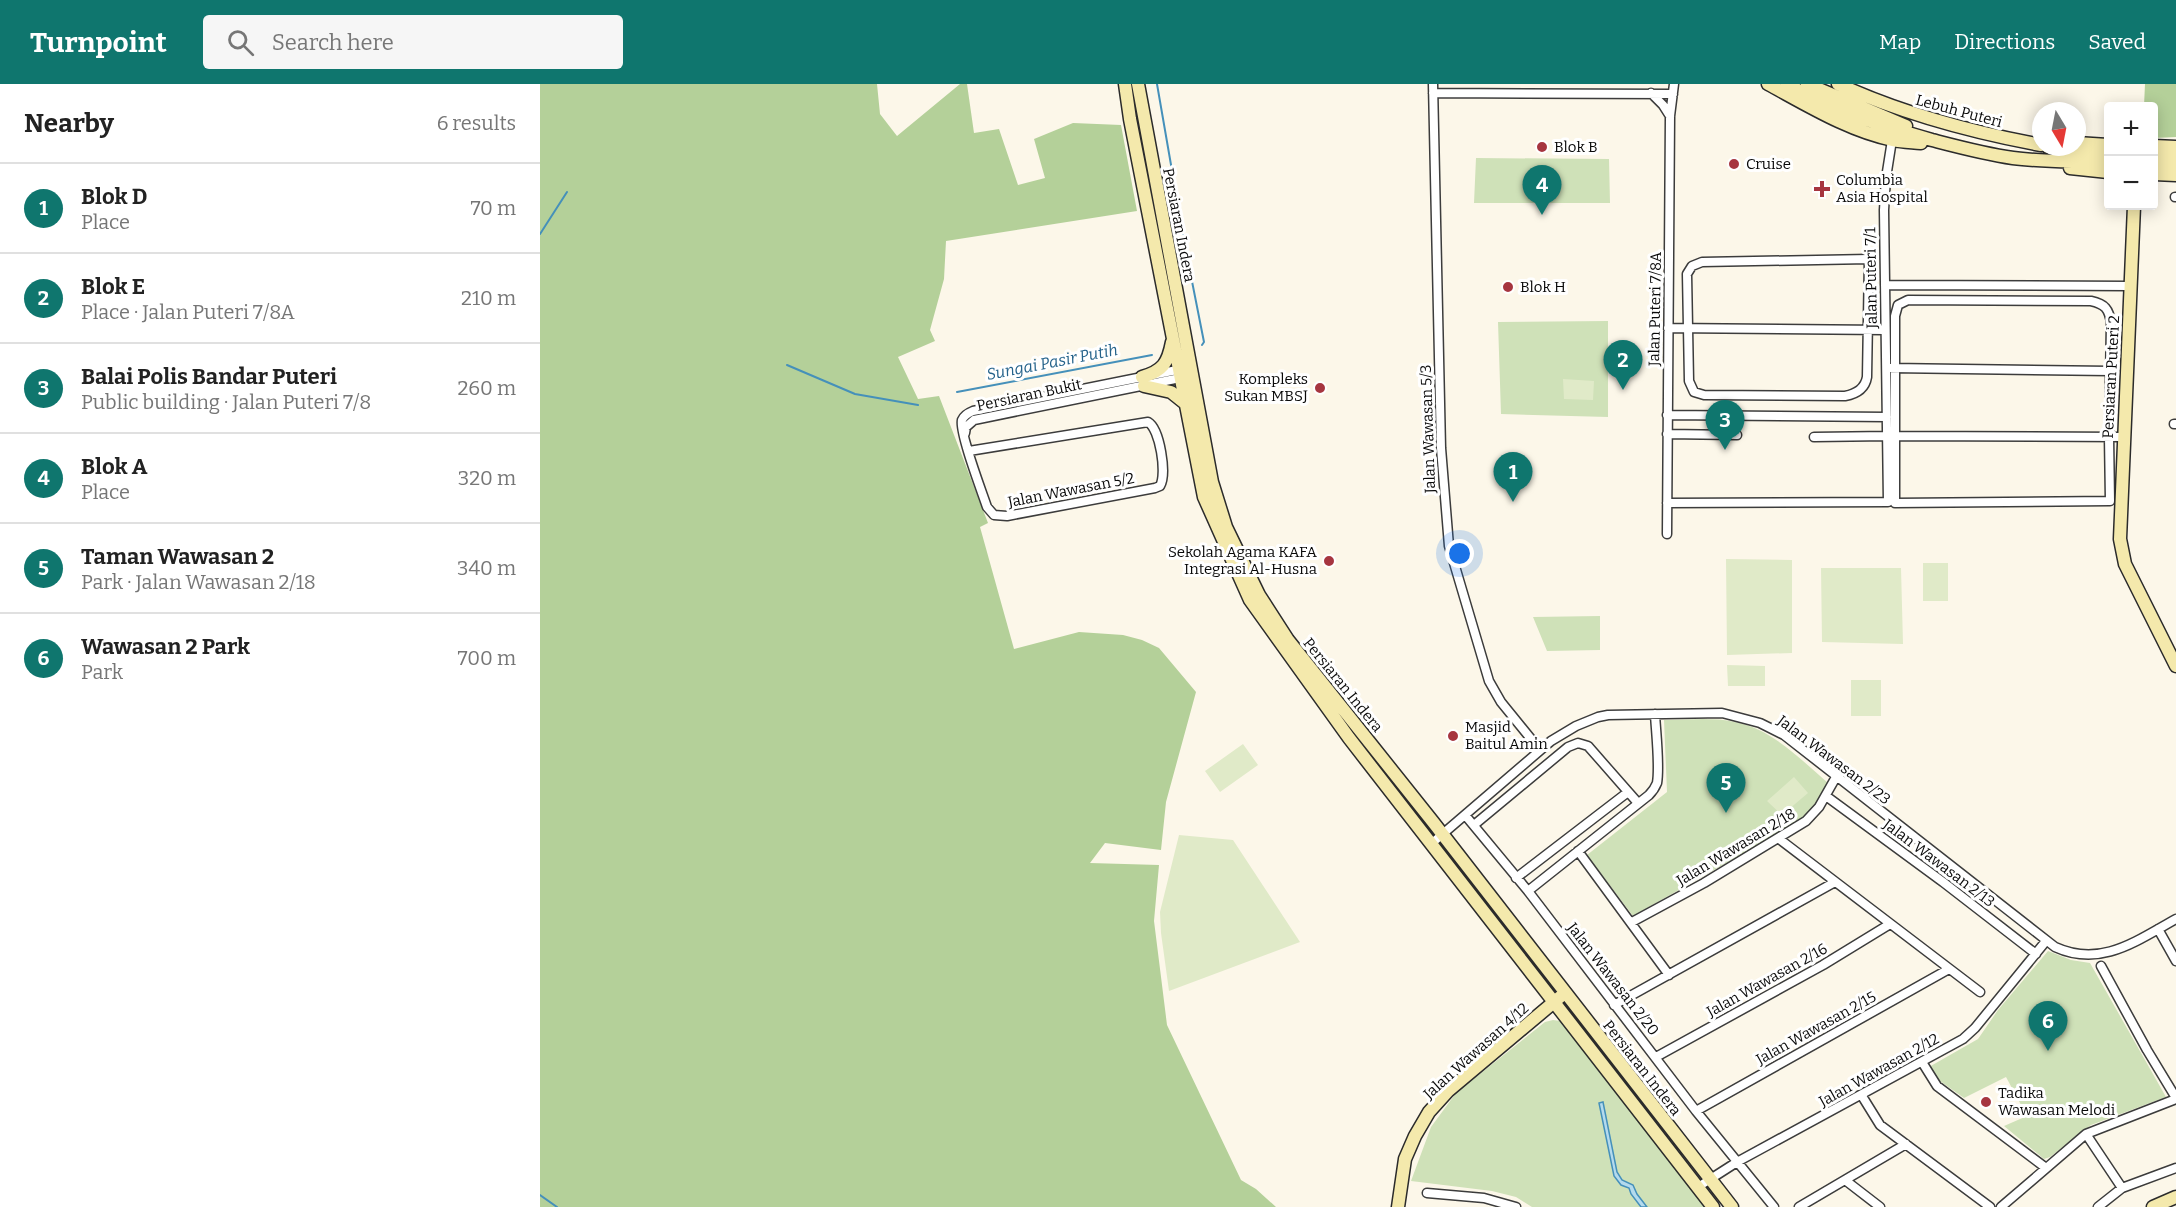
<!DOCTYPE html>
<meta charset="utf-8">
<style>
:root{--surface:#fff;--page:#f6f6f6;--text:#222;--muted:#767676;--line:#e0e0e0;--accent:#0f766e}
body{margin:0;font-family:Bitter,serif;background:var(--page);color:var(--text)}
.controls{position:absolute;right:18px;top:18px;display:grid;overflow:hidden;border-radius:6px;box-shadow:0 3px 15px #0003}
.controls button{width:54px;height:54px;display:grid;place-items:center;padding:0;border:0;border-bottom:2px solid var(--line);background:var(--surface);color:var(--text);font:30px sans-serif}
.compass{position:absolute;left:1492px;top:18px;width:54px;height:54px;border-radius:50%;background:var(--surface);box-shadow:0 3px 15px #0003;rotate:170deg}
.you{position:absolute;left:920px;top:470px;width:21px;height:21px;margin:-15px;border:4px solid #fff;border-radius:50%;background:#1a73e8;box-shadow:0 0 0 9px #1a73e833}
.badge{display:grid;place-items:center;width:39px;height:39px;border-radius:50%;background:var(--accent);color:#fff;font-size:20px;font-weight:700}
.pin{position:absolute;translate:-50% -50px;filter:drop-shadow(0 2px 3px #0008)}
.pin::after{content:'';position:absolute;top:32px;width:21px;height:18px;background:inherit;clip-path:polygon(0 0,100% 0,50% 100%)}
.list{margin:0;padding:0;list-style:none}
h2{display:flex;justify-content:space-between;align-items:center;height:78px;margin:0;padding:0 24px;font-size:26px}
h2 small{font-size:20px;font-weight:400;color:var(--muted)}
.list li{display:grid;grid-template-columns:39px 1fr auto;gap:18px;align-items:center;box-sizing:border-box;height:90px;padding:0 24px;border-top:2px solid var(--line)}
.list b{display:block;font-size:22px;white-space:nowrap}
.list p{margin:0;font-size:20px;white-space:nowrap;color:var(--muted)}
.list em{font-size:20px;font-style:normal;color:var(--muted)}
.icon{flex:none;width:33px;height:33px;fill:none;stroke:currentColor;stroke-width:2;stroke-linecap:round;stroke-linejoin:round}
.map{position:relative;flex:none;width:1636px;height:1123px;overflow:hidden}
header{display:flex;align-items:center;gap:36px;box-sizing:border-box;height:84px;padding:0 30px;background:var(--accent);color:#fff}
header strong{font-size:28px}
nav{display:flex;gap:33px;margin-inline-start:auto;font-size:21px}
.search{width:420px;height:54px;background:var(--page);display:flex;align-items:center;gap:15px;box-sizing:border-box;padding:0 21px;border-radius:6px;color:var(--muted);font-size:22px}
main{display:flex}
aside{flex:1;background:var(--surface)}
.map>svg:first-child{display:block}
</style>
<header>
<strong>Turnpoint</strong>
<div class="search"><svg class="icon" aria-label="search" viewBox="0 0 24 24"><circle cx="10" cy="10" r="6"/><path d="M15 15l6 6"/></svg>Search here</div>
<nav><a>Map</a><a>Directions</a><a>Saved</a></nav>
</header>
<main>
<aside>
<h2>Nearby<small>6 results</small></h2>
<ul class="list">
<li><span class="badge">1</span><div><b>Blok D</b><p>Place</p></div><em>70 m</em></li>
<li><span class="badge">2</span><div><b>Blok E</b><p>Place · Jalan Puteri 7/8A</p></div><em>210 m</em></li>
<li><span class="badge">3</span><div><b>Balai Polis Bandar Puteri</b><p>Public building · Jalan Puteri 7/8</p></div><em>260 m</em></li>
<li><span class="badge">4</span><div><b>Blok A</b><p>Place</p></div><em>320 m</em></li>
<li><span class="badge">5</span><div><b>Taman Wawasan 2</b><p>Park · Jalan Wawasan 2/18</p></div><em>340 m</em></li>
<li><span class="badge">6</span><div><b>Wawasan 2 Park</b><p>Park</p></div><em>700 m</em></li>
</ul>
</aside>
<div class="map">
<svg width="1636" height="1123" viewBox="0 0 1636 1123">
<rect width="100%" height="100%" fill="#fcf7e9"/>
<path fill="#cfe1b8" d="M 936,74 L 1069,75 L 1070,119 L 934,119 Z
M 1068,237 L 1068,333 L 961,330 L 958,238 Z
M 1060,532 L 1060,566 L 1007,567 L 993,533 Z
M 1124,636 C 1147,636 1172,633 1195,638 C 1232,645 1260,675 1288,699 L 1277,722 L 1264,735 L 1093,832 L 1047,771 L 1127,708 Z
M 1508,867 L 1531,876 L 1550,879 L 1626,1013 L 1551,1041 L 1510,1073 L 1504,1075 L 1464,1042 L 1487,1032 L 1466,993 L 1424,1014 L 1400,997 L 1389,983 L 1438,955 L 1458,926 Z
M 1013,936 L 1020,937 L 1026,942 L 1166,1123 L 992,1123 L 976,1113 L 952,1107 L 871,1097 L 891,1043 L 916,1009 L 1005,938 Z"/>
<path fill="#b4d099" d="M 0,0 L 337,0 L 340,30 L 357,52 L 420,0 L 427,0 L 434,49 L 459,45 L 478,101 L 505,94 L 494,55 L 533,39 L 581,41 L 597,127 L 406,157 L 404,195 L 390,246 L 395,257 L 358,273 L 378,315 L 399,312 L 448,439 L 440,443 L 474,565 L 539,548 L 583,551 L 602,556 L 619,564 L 656,608 L 626,718 L 621,766 L 565,759 L 550,779 L 619,781 L 614,837 L 627,941 L 701,1096 L 716,1105 L 736,1123 L 0,1123 Z
M 1605,0 L 1636,0 L 1636,53 L 1614,54 L 1614,22 L 1604,22 Z"/>
<path fill="#e0eac8" d="M 1023,295 L 1054,297 L 1053,316 L 1024,315 Z
M 1186,475 L 1252,476 L 1252,569 L 1187,571 Z
M 1383,479 L 1408,479 L 1408,517 L 1383,517 Z
M 1281,484 L 1361,484 L 1363,560 L 1282,558 Z
M 1187,581 L 1225,582 L 1225,602 L 1188,602 Z
M 1311,596 L 1341,596 L 1341,632 L 1311,632 Z
M 703,660 L 718,681 L 680,708 L 665,687 Z
M 1254,693 L 1268,709 L 1242,731 L 1227,717 Z
M 639,751 L 693,756 L 760,858 L 629,907 L 621,849 L 620,828 Z"/>
<path fill="#b4daed" stroke="#4590ba" stroke-width="1.5" d="M 1063,1018 L 1077,1088 L 1082,1096 L 1093,1101 L 1097,1110 L 1107,1123 L 1101,1123 L 1091,1110 L 1089,1104 L 1081,1101 L 1074,1092 L 1059,1019 Z"/>
<g fill="none" stroke-linecap="round" stroke-linejoin="round">
<path stroke="#4590ba" stroke-width="2" d="M 617,0 L 643,150
M 0,150 L 27,108
M 646,167 L 664,258 L 662,261
M 247,281 L 315,310 L 378,321
M 417,308 L 612,271
M 0,1111 L 17,1123"/>
<g stroke="#3c3c3c" stroke-width="11">
<path id="street" d="M 893,0 L 901,364 L 909,462 L 949,597 L 961,618 L 1000,666
M 893,9 L 1133,10
M 1111,9 L 1123,21 L 1130,32
M 1635,113 L 1636,113
M 1329,175 L 1327,293 C 1325,305 1316,310 1305,312 L 1164,311 L 1154,308 L 1149,297 L 1147,190 L 1152,182 L 1162,178 Z
M 1345,201 L 1590,202
M 1368,216 L 1551,217 C 1565,220 1569,225 1571,239 L 1569,353 L 1570,417 L 1355,419 L 1355,232 L 1358,221 Z
M 1128,244 L 1345,246
M 1351,284 L 1570,287
M 1127,331 L 1347,333
M 1634,340 L 1636,340
M 425,349 L 426,343 L 434,336 L 645,293
M 1127,350 L 1197,351
M 1355,352 L 1583,353
M 1274,353 L 1348,352
M 429,367 L 608,338 C 620,345 627,390 620,402 L 615,404 L 467,432 L 454,431 L 447,423 C 442,408 419,348 422,336 C 424,331 428,329 433,327 L 642,285
M 1127,419 L 1348,418 L 1344,126 L 1346,94 L 1352,56
M 1127,450 L 1130,32 L 1134,0
M 1286,712 L 1403,798 L 1496,870
M 925,731 L 988,807 L 1156,1027 L 1234,1123
M 934,741 L 1028,663 L 1038,659 L 1048,662 L 1098,719
M 1238,754 L 1440,908
M 891,760 L 1011,657 L 1036,642 L 1058,633 L 1068,631 L 1182,629 L 1220,639 L 1244,651 L 1515,863 C 1561,884 1596,857 1636,835
M 1038,767 L 1129,891
M 976,794 L 1088,708
M 988,807 L 1109,711 C 1112,708 1115,704 1117,699 C 1120,682 1116,649 1115,630
M 1092,838 L 1164,799 L 1266,737 L 1279,723 L 1296,693
M 1618,845 L 1636,877
M 1561,882 L 1607,966 L 1636,1014
M 1074,921 L 1295,798
M 1116,973 L 1283,881 L 1350,840
M 1382,978 L 1397,1002 L 1506,1084
M 1322,1012 L 1340,1041 L 1450,1123
M 1156,1027 L 1409,885
M 1546,1050 L 1582,1104
M 1305,1096 L 1340,1123
M 1158,1103 L 1197,1078 L 1423,955 L 1435,944 L 1506,857
M 887,1109 L 944,1114 L 976,1123
M 1259,1123 L 1366,1060
M 1461,1123 L 1546,1050 L 1636,1015
M 1558,1123 L 1582,1104 L 1636,1084"/>
</g>
<g stroke="#2b2b2b" stroke-width="15">
<path id="secondary" d="M 585,0 L 590,35 L 664,413 L 710,516 L 809,654 L 1173,1123
M 598,0 L 672,398 L 686,443 L 719,511 L 748,556 L 893,738 L 1192,1123
M 1228,0 C 1267,21 1309,47 1353,56 C 1362,58 1371,58 1381,59
M 1247,0 C 1295,27 1339,41 1392,56 C 1419,63 1445,70 1473,74 C 1504,78 1537,77 1568,79
M 1267,0 L 1366,42
M 1298,0 C 1363,30 1431,48 1501,61
M 1537,59 L 1568,61
M 1614,62 L 1636,63
M 1508,63 L 1521,66 L 1568,70
M 1614,72 L 1636,72
M 1614,80 L 1636,81
M 1530,84 L 1568,88
M 1614,90 L 1636,91
M 1594,122 L 1580,455 L 1585,480 L 1636,582
M 602,293 C 623,287 628,279 632,258
M 604,302 L 631,308 L 646,320
M 858,1123 L 865,1075 L 875,1052 L 889,1028 L 908,1007 L 1020,913
M 1613,1123 L 1636,1113"/>
</g>
<use href="#street" stroke="#fff" stroke-width="8"/>
<use href="#secondary" stroke="#f4e9ac" stroke-width="12"/>
</g>
<g fill="#a6353f" stroke="#fff" stroke-width="2">
<circle cx="1002" cy="63" r="6"/>
<circle cx="1194" cy="80" r="6"/>
<path d="M1279 96h6v6h6v6h-6v6h-6v-6h-6v-6h6z"/>
<circle cx="968" cy="203" r="6"/>
<circle cx="780" cy="304" r="6"/>
<circle cx="789" cy="477" r="6"/>
<circle cx="913" cy="652" r="6"/>
<circle cx="1446" cy="1018" r="6"/>
</g>
<g text-anchor="middle" dominant-baseline="central" stroke-width="6" stroke-linejoin="round" paint-order="stroke">
<g font-size="15" fill="#090909" stroke="#fff">
<text transform="translate(1419 27) rotate(15)">Lebuh Puteri</text>
<text transform="translate(639 141) rotate(79)">Persiaran Indera</text>
<text transform="translate(1331 194) rotate(-91)">Jalan Puteri 7/1</text>
<text transform="translate(1115 225) rotate(-89)">Jalan Puteri 7/8A</text>
<text transform="translate(1571 293) rotate(-87)">Persiaran Puteri 2</text>
<text transform="translate(489 311) rotate(-12)">Persiaran Bukit</text>
<text transform="translate(888 345) rotate(-92)">Jalan Wawasan 5/3</text>
<text transform="translate(531 406) rotate(-11)">Jalan Wawasan 5/2</text>
<text transform="translate(803 601) rotate(51)">Persiaran Indera</text>
<text transform="translate(1294 676) rotate(37)">Jalan Wawasan 2/23</text>
<text transform="translate(1196 763) rotate(-31)">Jalan Wawasan 2/18</text>
<text transform="translate(1399 779) rotate(37)">Jalan Wawasan 2/13</text>
<text transform="translate(1073 895) rotate(52)">Jalan Wawasan 2/20</text>
<text transform="translate(1227 896) rotate(-29)">Jalan Wawasan 2/16</text>
<text transform="translate(1276 944) rotate(-29)">Jalan Wawasan 2/15</text>
<text transform="translate(936 967) rotate(-42)">Jalan Wawasan 4/12</text>
<text transform="translate(1102 984) rotate(52)">Persiaran Indera</text>
<text transform="translate(1339 986) rotate(-29)">Jalan Wawasan 2/12</text>
</g>
<g font-size="15" fill="#090909" stroke="#fff" text-anchor="start">
<text x="1014" y="63">Blok B</text>
<text x="1206" y="80">Cruise</text>
<text x="1296" y="96">Columbia<tspan x="1296" dy="17">Asia Hospital</tspan></text>
<text x="980" y="203">Blok H</text>
<text x="768" y="295" text-anchor="end">Kompleks<tspan x="768" dy="17">Sukan MBSJ</tspan></text>
<text x="777" y="468" text-anchor="end">Sekolah Agama KAFA<tspan x="777" dy="17">Integrasi Al-Husna</tspan></text>
<text x="925" y="643">Masjid<tspan x="925" dy="17">Baitul Amin</tspan></text>
<text x="1458" y="1009">Tadika<tspan x="1458" dy="17">Wawasan Melodi</tspan></text>
</g>
<g font-size="16" font-style="italic" fill="#24628a" stroke="#fff">
<text transform="translate(512 278) rotate(-11)">Sungai Pasir Putih</text>
</g>
</g>
</svg>
<div class="controls">
<button>+</button>
<button>−</button>
</div>
<svg class="compass" viewBox="-18 -18 36 36"><path d="M0-13l5 13h-10z" fill="#e53935"/><path d="M0 13l5-13h-10z" fill="#767676"/></svg>
<div class="you"></div>
<div class="pin badge" style="left:973px;top:418px">1</div>
<div class="pin badge" style="left:1083px;top:306px">2</div>
<div class="pin badge" style="left:1185px;top:366px">3</div>
<div class="pin badge" style="left:1002px;top:131px">4</div>
<div class="pin badge" style="left:1186px;top:729px">5</div>
<div class="pin badge" style="left:1508px;top:967px">6</div>
</div>
</main>
